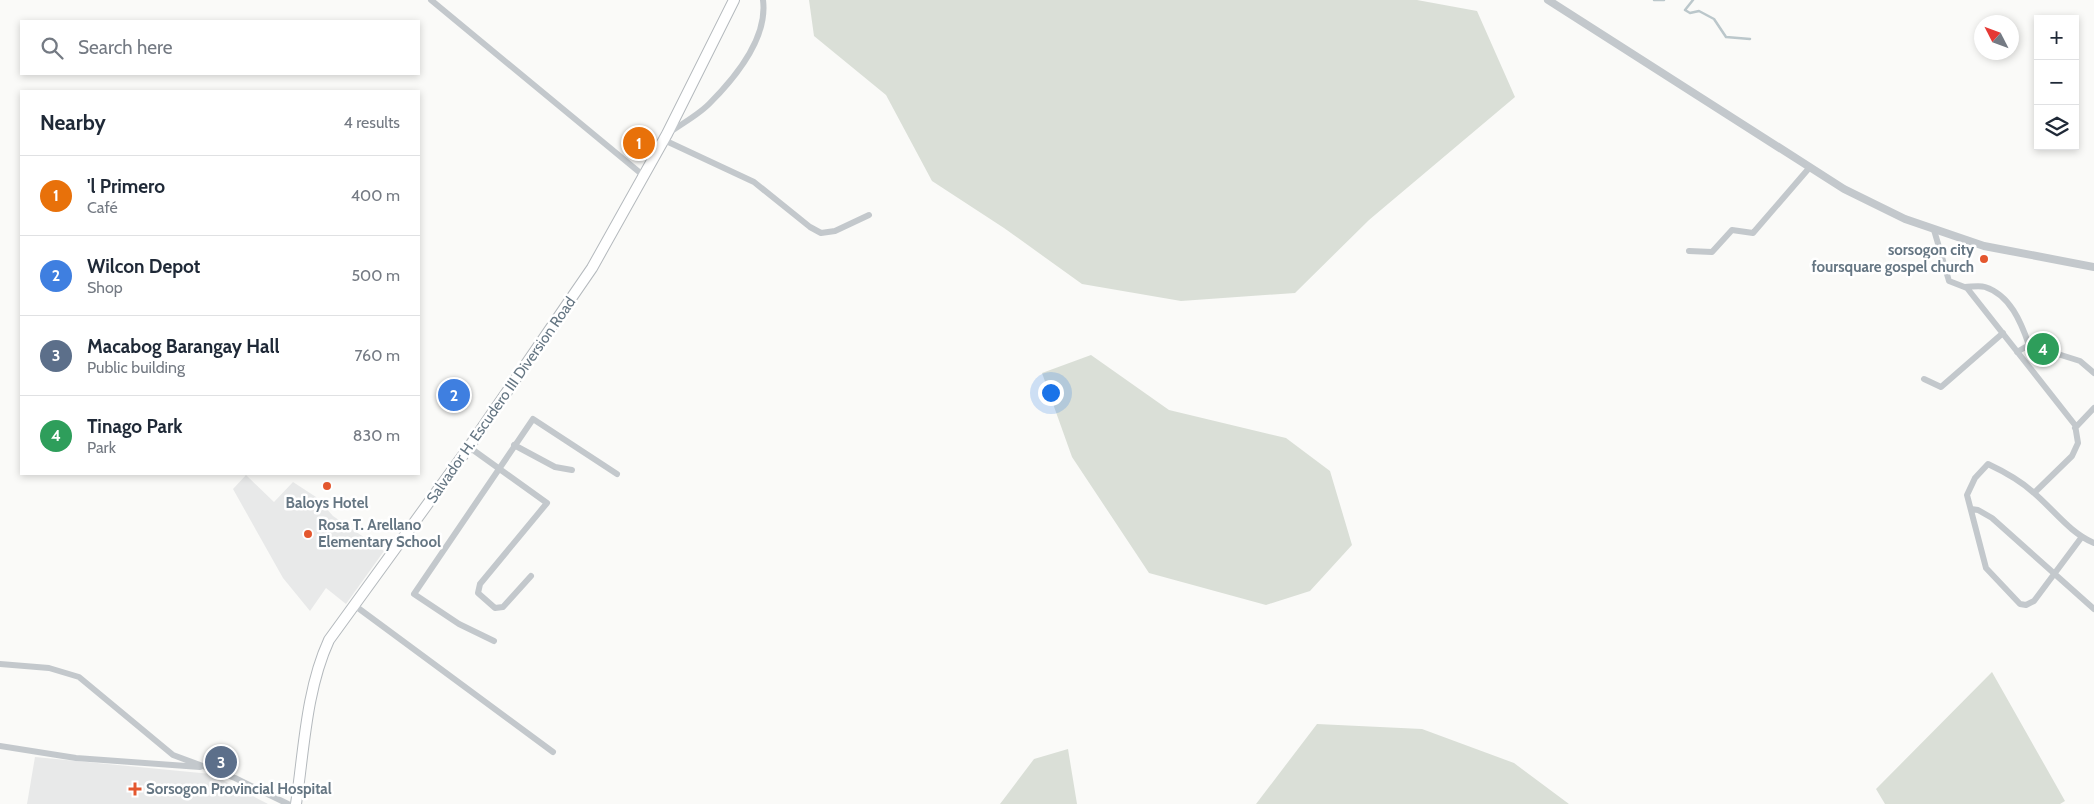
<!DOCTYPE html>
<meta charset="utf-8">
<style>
:root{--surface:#fff;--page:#f2f2f3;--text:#1f2937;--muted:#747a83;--line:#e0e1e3;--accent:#2563eb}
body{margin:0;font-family:Cabin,sans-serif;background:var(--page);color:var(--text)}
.controls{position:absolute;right:15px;top:15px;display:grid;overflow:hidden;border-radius:0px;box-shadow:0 2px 8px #0003}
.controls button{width:45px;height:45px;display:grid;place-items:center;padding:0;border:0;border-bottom:1px solid var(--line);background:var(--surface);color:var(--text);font:25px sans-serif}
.compass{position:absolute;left:1974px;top:15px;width:45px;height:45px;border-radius:50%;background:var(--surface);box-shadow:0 2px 8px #0003;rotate:312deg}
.you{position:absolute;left:1050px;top:392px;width:18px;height:18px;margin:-12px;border:4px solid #fff;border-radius:50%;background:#1a73e8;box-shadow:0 0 0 8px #1a73e833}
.badge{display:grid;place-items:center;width:32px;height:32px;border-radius:50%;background:var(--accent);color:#fff;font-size:16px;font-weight:700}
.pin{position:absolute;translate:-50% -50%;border:2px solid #fff;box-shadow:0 1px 5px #0006}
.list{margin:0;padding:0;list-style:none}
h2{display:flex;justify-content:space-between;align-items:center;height:65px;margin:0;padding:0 20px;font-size:21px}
h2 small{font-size:16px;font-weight:400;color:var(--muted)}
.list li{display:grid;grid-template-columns:32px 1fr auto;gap:15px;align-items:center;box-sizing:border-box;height:80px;padding:0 20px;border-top:1px solid var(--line)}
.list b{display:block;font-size:19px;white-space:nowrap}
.list p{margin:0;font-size:16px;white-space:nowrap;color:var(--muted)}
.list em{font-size:16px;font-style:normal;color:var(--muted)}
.icon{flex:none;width:28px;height:28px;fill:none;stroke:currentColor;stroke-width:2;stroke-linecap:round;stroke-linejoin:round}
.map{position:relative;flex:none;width:2094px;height:804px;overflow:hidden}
.search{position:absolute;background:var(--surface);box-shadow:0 2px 8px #0003;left:20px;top:20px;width:400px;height:55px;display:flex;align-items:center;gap:12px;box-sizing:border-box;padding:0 18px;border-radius:0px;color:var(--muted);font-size:19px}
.panel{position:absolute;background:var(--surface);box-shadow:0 2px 8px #0003;left:20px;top:90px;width:400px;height:385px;border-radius:0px}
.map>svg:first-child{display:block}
</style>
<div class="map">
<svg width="2094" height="804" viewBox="0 0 2094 804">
<rect width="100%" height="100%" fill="#fafaf8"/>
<path fill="#e8e9e9" d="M 246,475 L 274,502 L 293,482 L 316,497 L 333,516 L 384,551 L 346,604 L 326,588 L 310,611 L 283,578 L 233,489 Z
M 35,757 L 211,774 L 268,804 L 27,804 Z"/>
<path fill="#dadfd7" d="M 809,0 L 1417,0 L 1477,11 L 1515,97 L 1369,220 L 1295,293 L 1181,301 L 1082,284 L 1004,228 L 932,181 L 886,95 L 814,36 Z
M 1091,355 L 1169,410 L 1286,438 L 1330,471 L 1352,545 L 1310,591 L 1266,605 L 1149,573 L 1072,457 L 1042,373 Z
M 1992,672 L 2065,801 L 2060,804 L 1885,804 L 1876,789 Z
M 1317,724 L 1422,729 L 1514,763 L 1569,804 L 1256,804 Z
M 1068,749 L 1077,804 L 1000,804 L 1034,759 Z"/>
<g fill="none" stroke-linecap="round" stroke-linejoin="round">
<path stroke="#bbc7cb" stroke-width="2.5" d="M 1654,0 L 1664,0
M 1693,0 L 1685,10 L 1690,13 L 1699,11 L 1714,19 L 1726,37 L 1750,39"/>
<g stroke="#b4b9bd" stroke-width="12">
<path id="trunk" d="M 296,804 C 304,750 306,690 329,640 L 469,447 L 592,268 L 667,134 L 734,0"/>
</g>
<path stroke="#c3c8cc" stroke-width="6" d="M 431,0 L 644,176
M 668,133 C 682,124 698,115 709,104 C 735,78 768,38 763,0
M 664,140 L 754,182 L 810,227 L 821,233 L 835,231 L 869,215
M 1934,230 L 1949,281 L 1967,288 L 2075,425 L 2078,443 L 2072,456 L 2034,493
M 1689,251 L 1712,252 L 1732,230 L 1753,233 L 1810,167
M 1965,287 C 1971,287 1979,285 1985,287 C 2010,295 2021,322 2029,345
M 2017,352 L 2029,345 L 2080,361 L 2094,373
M 1924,379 L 1941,387 L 2003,333
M 2075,428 L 2094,408
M 514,445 L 555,467 L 572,470
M 469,447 L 547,503 L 480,584 L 478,593 L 495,608 L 503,607 L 531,576
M 1971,509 L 1978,510 L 1992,518 L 2094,609
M 2081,538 L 2034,601 L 2026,605 L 2020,604 L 1986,568 L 1967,495 L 1975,478 L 1988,464 C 2005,472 2020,480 2034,493 C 2054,510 2070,533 2094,543
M 354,605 L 553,752
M 494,641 L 459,624 L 414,594 L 533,419 L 617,474
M 0,664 L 49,668 L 79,677 L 173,755 L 235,778 L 288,804
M 0,746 L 76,758 L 200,767"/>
<path stroke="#c3c8cc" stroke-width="8" d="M 1548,0 L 1844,189 L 1905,219 L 1984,246 L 2094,267"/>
<use href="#trunk" stroke="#fff" stroke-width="10"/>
</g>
<g fill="#e4572e" stroke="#fff" stroke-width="2">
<circle cx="1984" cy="259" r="5"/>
<circle cx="327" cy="486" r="5"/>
<circle cx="308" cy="534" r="5"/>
<path d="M132.5 781.5h5v5h5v5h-5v5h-5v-5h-5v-5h5z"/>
</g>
<g text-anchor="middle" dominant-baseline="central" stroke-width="5" stroke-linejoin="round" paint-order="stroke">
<g font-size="15" font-weight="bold" fill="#657683" stroke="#fff" text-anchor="start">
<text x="1974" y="250" text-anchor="end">sorsogon city<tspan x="1974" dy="17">foursquare gospel church</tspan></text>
<text x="327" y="503" text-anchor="middle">Baloys Hotel</text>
<text x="318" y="525">Rosa T. Arellano<tspan x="318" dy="17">Elementary School</tspan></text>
<text x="146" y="789">Sorsogon Provincial Hospital</text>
</g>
<g font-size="15" fill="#657683" stroke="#fff">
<text transform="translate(501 400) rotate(-55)">Salvador H. Escudero III Diversion Road</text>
</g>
</g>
</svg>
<div class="controls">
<button>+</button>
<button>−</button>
<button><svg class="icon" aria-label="layers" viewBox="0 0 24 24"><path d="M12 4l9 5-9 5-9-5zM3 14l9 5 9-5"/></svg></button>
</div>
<svg class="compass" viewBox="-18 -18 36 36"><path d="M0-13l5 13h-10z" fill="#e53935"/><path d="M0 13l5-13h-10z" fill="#747a83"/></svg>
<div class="you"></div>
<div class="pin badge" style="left:639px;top:143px;background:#e8710a">1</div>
<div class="pin badge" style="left:454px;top:395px;background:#3f7fe0">2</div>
<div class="pin badge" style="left:221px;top:762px;background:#5c6f8a">3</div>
<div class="pin badge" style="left:2043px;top:349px;background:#2e9e5b">4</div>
<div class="search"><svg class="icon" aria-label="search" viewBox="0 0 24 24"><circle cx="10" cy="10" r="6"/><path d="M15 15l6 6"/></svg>Search here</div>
<section class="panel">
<h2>Nearby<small>4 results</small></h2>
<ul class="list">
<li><span class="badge" style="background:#e8710a">1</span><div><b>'l Primero</b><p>Café</p></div><em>400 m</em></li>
<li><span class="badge" style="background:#3f7fe0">2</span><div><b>Wilcon Depot</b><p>Shop</p></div><em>500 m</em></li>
<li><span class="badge" style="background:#5c6f8a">3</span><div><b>Macabog Barangay Hall</b><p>Public building</p></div><em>760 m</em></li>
<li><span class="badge" style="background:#2e9e5b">4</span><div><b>Tinago Park</b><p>Park</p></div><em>830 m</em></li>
</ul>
</section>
</div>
